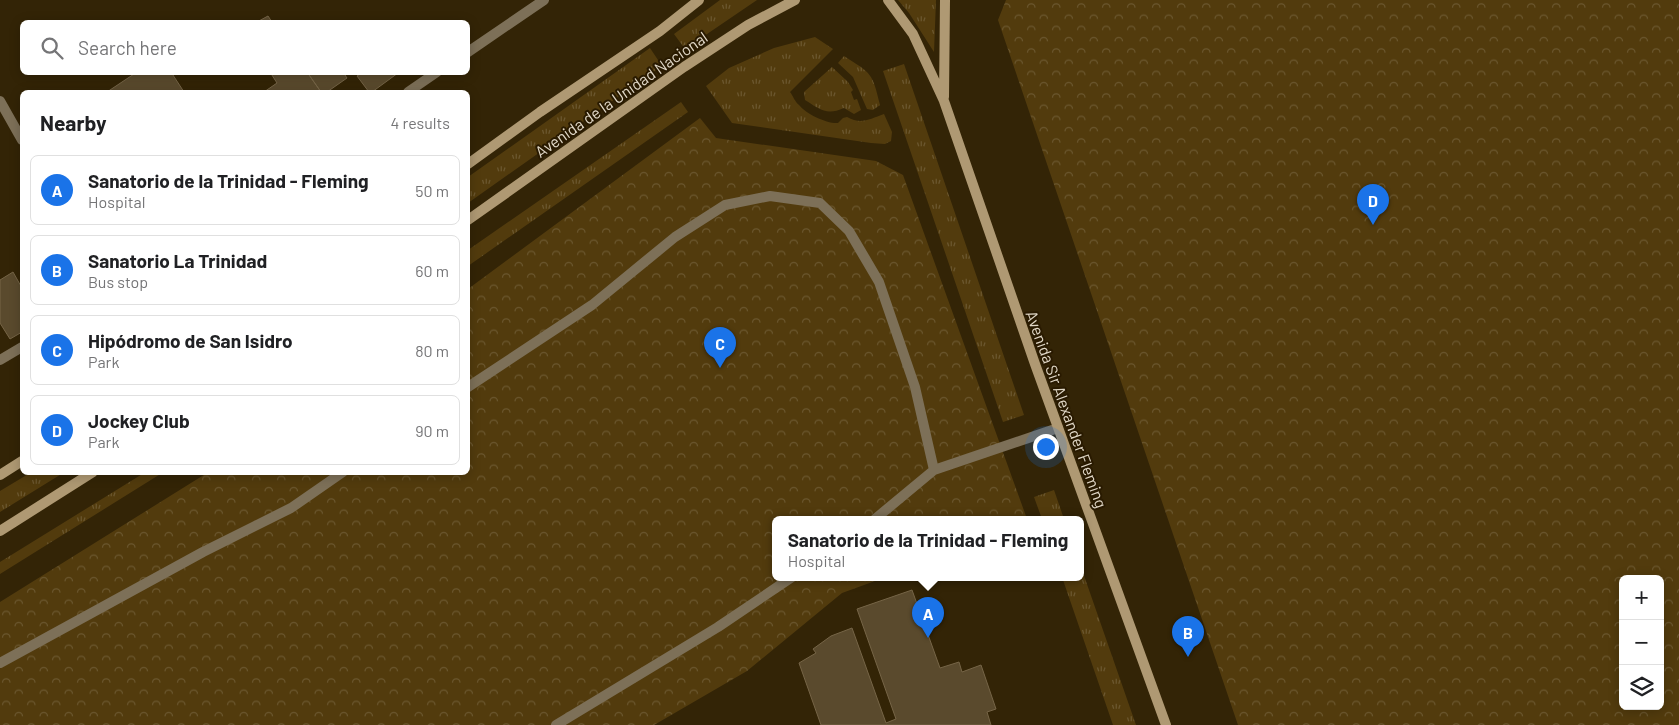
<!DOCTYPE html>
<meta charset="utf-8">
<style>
:root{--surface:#fff;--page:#f6f6f6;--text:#202124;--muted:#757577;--line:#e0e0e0;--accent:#1a73e8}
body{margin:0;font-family:Barlow,sans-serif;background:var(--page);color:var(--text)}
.controls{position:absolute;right:15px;bottom:15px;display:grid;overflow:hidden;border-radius:8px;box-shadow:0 2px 12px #0003}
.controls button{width:45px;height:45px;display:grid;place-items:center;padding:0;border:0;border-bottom:1px solid var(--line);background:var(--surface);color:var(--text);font:25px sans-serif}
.you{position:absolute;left:1045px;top:446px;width:18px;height:18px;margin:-12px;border:4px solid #fff;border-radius:50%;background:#1a73e8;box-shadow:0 0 0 8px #1a73e833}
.badge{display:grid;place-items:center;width:32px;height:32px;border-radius:50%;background:var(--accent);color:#fff;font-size:16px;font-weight:700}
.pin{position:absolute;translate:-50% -41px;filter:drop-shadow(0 1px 2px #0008)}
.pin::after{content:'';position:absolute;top:26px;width:18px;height:15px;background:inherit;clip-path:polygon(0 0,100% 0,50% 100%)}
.popup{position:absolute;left:772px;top:516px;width:312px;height:65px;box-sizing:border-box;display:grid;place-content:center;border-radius:8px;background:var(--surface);filter:drop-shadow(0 1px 4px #0005);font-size:16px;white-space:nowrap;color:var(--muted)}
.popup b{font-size:19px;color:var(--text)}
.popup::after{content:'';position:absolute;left:50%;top:100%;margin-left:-10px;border:10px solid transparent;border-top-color:var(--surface)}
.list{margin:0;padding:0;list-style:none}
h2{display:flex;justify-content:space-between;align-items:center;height:65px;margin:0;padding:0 20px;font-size:21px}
h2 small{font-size:16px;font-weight:400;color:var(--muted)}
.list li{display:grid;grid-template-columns:32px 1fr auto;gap:15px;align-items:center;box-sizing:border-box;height:70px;margin:0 10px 10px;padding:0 10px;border:1px solid var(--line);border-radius:8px}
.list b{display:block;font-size:19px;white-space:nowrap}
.list p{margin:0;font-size:16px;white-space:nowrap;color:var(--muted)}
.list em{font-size:16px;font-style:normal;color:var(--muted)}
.icon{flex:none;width:28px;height:28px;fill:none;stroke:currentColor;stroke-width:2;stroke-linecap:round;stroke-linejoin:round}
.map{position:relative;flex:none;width:1679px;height:725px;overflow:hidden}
.search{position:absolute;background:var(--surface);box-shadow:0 2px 12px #0003;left:20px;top:20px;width:450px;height:55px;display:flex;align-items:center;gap:12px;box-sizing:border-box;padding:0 18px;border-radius:8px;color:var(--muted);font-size:19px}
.panel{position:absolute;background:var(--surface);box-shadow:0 2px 12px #0003;left:20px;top:90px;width:450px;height:385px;border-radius:8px}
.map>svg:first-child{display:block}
</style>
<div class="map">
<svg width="1679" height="725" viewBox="0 0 1679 725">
<defs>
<pattern id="grass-tufts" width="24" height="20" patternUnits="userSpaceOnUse" patternTransform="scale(1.25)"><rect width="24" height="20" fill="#523b0d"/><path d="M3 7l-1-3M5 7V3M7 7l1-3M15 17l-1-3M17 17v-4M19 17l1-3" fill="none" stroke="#6b572f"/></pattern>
<pattern id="park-crowns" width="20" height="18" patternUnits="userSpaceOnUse" patternTransform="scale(1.25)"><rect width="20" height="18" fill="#523b0d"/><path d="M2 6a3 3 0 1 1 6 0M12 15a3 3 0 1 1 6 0" fill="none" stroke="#6b572f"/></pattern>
</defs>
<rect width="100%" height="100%" fill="#332406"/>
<path fill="url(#grass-tufts)" d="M 720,0 L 757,0 L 685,49 L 674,34 Z
M 898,0 L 936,0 L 934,52 L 909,13 Z
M 815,37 L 833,49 L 790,92 C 793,96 795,102 799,105 C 806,114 827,124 838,123 L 843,118 L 847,117 C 861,125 870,119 884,114 L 892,132 L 891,141 L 885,144 L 871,143 L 732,123 L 706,86 L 729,68 L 774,48 Z
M 650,48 L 662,66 L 468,203 L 468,177 Z
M 844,56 C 872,74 872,72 880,105 L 873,110 L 867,109 L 853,77 L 838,63 Z
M 904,64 L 1024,415 L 1003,422 L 883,71 Z
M 832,67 L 848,82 L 853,90 L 851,92 L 854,100 L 857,99 L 861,110 L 854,114 L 844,108 C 826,116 820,109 805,100 L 804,92 Z
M 681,102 L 688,112 L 468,266 L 468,250 Z
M 30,473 L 63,473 L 0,512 L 0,491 Z
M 144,473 L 162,473 L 0,574 L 0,562 Z
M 1054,490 L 1064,519 L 1042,519 L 1034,497 Z
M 1081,567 L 1136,725 L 1113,725 L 1062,577 L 1080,577 Z"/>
<path fill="url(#park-crowns)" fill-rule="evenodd" d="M 1006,0 L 1679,0 L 1679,725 L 1238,725 L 998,20 ZM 1623,579 L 1660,579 L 1660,706 L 1623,706 Z
M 700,118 L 716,138 L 876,161 L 903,175 L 1027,519 L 776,519 L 776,577 L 886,577 L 842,593 L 747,671 L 654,725 L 0,725 L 0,602 L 207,473 L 468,472 L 468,289 Z"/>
<path fill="#5a4a2d" stroke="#766547" d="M 268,16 L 272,22 L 257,22 Z
M 137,72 L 171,72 L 184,92 L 107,92 Z
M 270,72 L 307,72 L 321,92 L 264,92 L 277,83 Z
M 307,72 L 343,72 L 347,78 L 327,92 L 321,92 Z
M 363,72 L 398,72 L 398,73 L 372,92 L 369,92 L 357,76 Z
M 13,272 L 22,288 L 22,332 L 10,339 L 0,323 L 0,280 Z
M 912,590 L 940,668 L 959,662 L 962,672 L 981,665 L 996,709 L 987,712 L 991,725 L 821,725 L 799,663 L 816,653 L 813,649 L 831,636 L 852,628 L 886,723 L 896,719 L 857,609 Z"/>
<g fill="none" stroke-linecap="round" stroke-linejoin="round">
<path stroke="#7d7058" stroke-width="10" d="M 468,387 L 592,305 L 675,237 L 725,205 L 770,196 L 820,203 L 849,231 L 879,282 L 915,387 L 934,470
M 875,519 L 934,470 L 1058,428
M 0,663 L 203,552 L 291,508 L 343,472
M 556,725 L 718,627 L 792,577"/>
<path stroke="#7d7058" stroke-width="10" d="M 468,52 L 544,0
M 408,92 L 437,72
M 0,101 L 22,140
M 0,360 L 22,347"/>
<path stroke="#af9973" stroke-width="10" d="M 888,0 L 913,34 L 944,101 L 1035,364 L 1166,725
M 944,97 L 945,0
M 468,164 L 540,112 L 660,31 L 699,0
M 468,220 L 684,67 L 748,25 L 795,0
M 0,475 L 22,461
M 0,531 L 93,472"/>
</g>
<g text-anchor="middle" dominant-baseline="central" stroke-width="4" stroke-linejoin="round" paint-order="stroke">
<g font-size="16" fill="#e2d9c8" stroke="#291a00">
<text transform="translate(621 94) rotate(-35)">Avenida de la Unidad Nacional</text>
<text transform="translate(1067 409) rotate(70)">Avenida Sir Alexander Fleming</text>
</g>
</g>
</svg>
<div class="controls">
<button>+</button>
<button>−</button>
<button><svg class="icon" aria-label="layers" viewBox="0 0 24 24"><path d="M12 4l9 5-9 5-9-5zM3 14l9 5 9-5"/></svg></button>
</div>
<div class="you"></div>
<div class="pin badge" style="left:928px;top:638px">A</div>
<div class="popup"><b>Sanatorio de la Trinidad - Fleming</b>Hospital</div>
<div class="pin badge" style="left:1188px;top:657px">B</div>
<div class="pin badge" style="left:720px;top:368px">C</div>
<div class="pin badge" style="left:1373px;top:225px">D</div>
<div class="search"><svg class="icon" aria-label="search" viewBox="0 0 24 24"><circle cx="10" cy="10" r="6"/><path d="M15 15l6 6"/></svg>Search here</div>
<section class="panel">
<h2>Nearby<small>4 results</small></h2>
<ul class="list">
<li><span class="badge">A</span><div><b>Sanatorio de la Trinidad - Fleming</b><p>Hospital</p></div><em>50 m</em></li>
<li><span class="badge">B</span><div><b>Sanatorio La Trinidad</b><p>Bus stop</p></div><em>60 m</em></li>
<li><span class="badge">C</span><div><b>Hipódromo de San Isidro</b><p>Park</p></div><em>80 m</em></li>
<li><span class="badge">D</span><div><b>Jockey Club</b><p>Park</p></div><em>90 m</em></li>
</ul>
</section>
</div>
